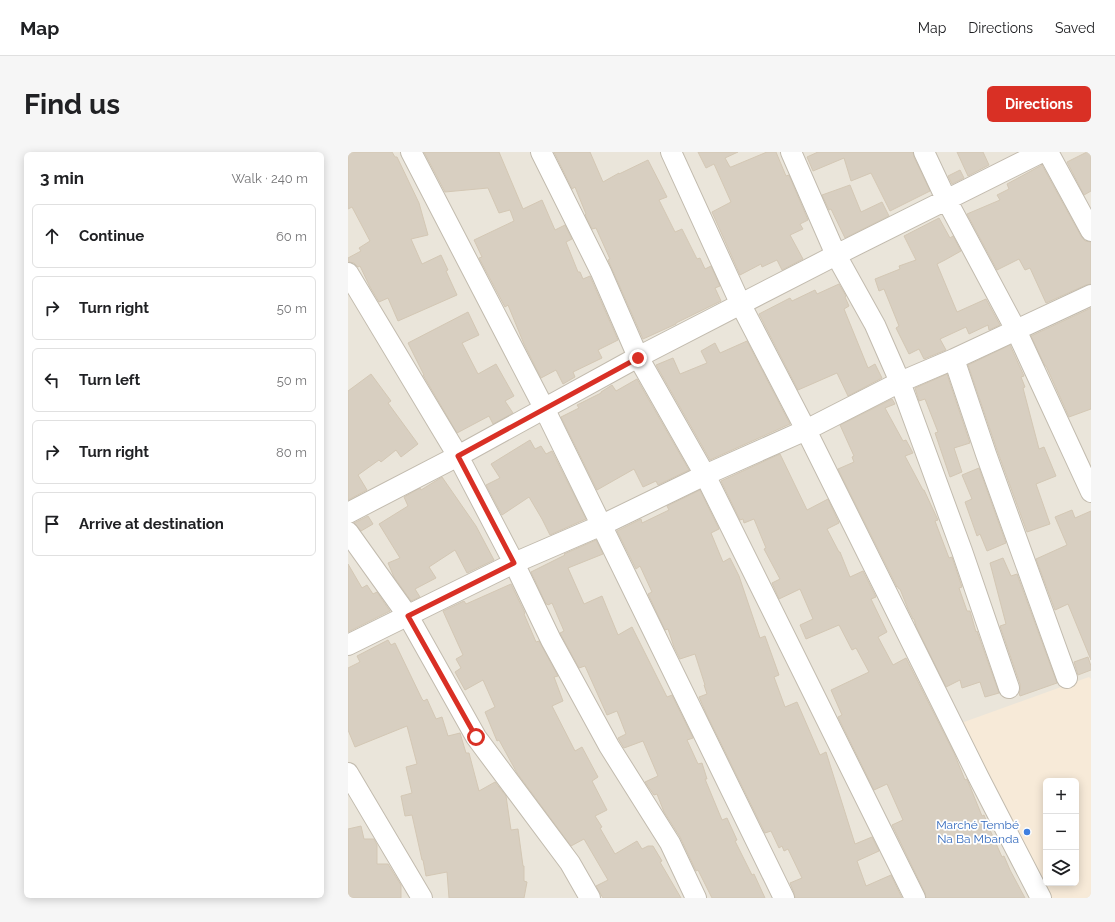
<!DOCTYPE html>
<meta charset="utf-8">
<style>
:root{--surface:#fff;--page:#f6f6f6;--text:#202124;--muted:#757577;--line:#e0e0e0;--accent:#d93025}
body{margin:0;font-family:Raleway,sans-serif;background:var(--page);color:var(--text)}
.controls{position:absolute;right:12px;bottom:12px;display:grid;overflow:hidden;border-radius:6px;box-shadow:0 2px 10px #0003}
.controls button{width:36px;height:36px;display:grid;place-items:center;padding:0;border:0;border-bottom:1px solid var(--line);background:var(--surface);color:var(--text);font:20px sans-serif}
.stop{position:absolute;width:12px;height:12px;margin:-9px;border:3px solid #d93025;border-radius:50%;background:#fff}
.stop.end{background:#d93025;border-color:#fff;box-shadow:0 1px 4px #0008}
.list{margin:0;padding:0;list-style:none}
h2{display:flex;justify-content:space-between;align-items:center;height:52px;margin:0;padding:0 16px;font-size:17px}
h2 small{font-size:13px;font-weight:400;color:var(--muted)}
.list li{display:grid;grid-template-columns:26px 1fr auto;gap:12px;align-items:center;box-sizing:border-box;height:64px;margin:0 8px 8px;padding:0 8px;border:1px solid var(--line);border-radius:6px}
.list b{display:block;font-size:15px;white-space:nowrap}
.list em{font-size:13px;font-style:normal;color:var(--muted)}
.icon{flex:none;width:22px;height:22px;fill:none;stroke:currentColor;stroke-width:2;stroke-linecap:round;stroke-linejoin:round}
.map{position:relative;flex:none;width:743px;height:746px;overflow:hidden;border-radius:6px}
header{display:flex;align-items:center;gap:24px;box-sizing:border-box;height:56px;padding:0 20px;background:var(--surface);border-bottom:1px solid var(--line)}
header strong{font-size:19px}
nav{display:flex;gap:22px;margin-inline-start:auto;font-size:14px}
.intro{display:flex;align-items:center;justify-content:space-between;box-sizing:border-box;height:96px;padding:0 24px}
h1{margin:0;font-size:28px}
.button{padding:10px 18px;border-radius:6px;background:var(--accent);color:#fff;font-size:14px;font-weight:700}
main{display:flex;gap:24px;padding:0 24px}
aside{flex:1;background:var(--surface);border-radius:6px;box-shadow:0 2px 10px #0003}
.map>svg:first-child{display:block}
</style>
<header>
<strong>Map</strong>
<nav><a>Map</a><a>Directions</a><a>Saved</a></nav>
</header>
<div class="intro"><h1>Find us</h1><a class="button">Directions</a></div>
<main>
<aside>
<h2>3 min<small>Walk · 240 m</small></h2>
<ul class="list">
<li><svg class="icon" aria-label="ahead" viewBox="0 0 24 24"><path d="M12 20V5M6 11l6-6 6 6"/></svg><div><b>Continue</b></div><em>60 m</em></li>
<li><svg class="icon" aria-label="right" viewBox="0 0 24 24"><path d="M7 20v-9h11M14 6l5 5-5 5"/></svg><div><b>Turn right</b></div><em>50 m</em></li>
<li><svg class="icon" aria-label="left" viewBox="0 0 24 24"><path d="M17 20v-9H6M10 6l-5 5 5 5"/></svg><div><b>Turn left</b></div><em>50 m</em></li>
<li><svg class="icon" aria-label="right" viewBox="0 0 24 24"><path d="M7 20v-9h11M14 6l5 5-5 5"/></svg><div><b>Turn right</b></div><em>80 m</em></li>
<li><svg class="icon" aria-label="arrive" viewBox="0 0 24 24"><path d="M6 21V4h12l-3 4 3 4H6"/></svg><div><b>Arrive at destination</b></div></li>
</ul>
</aside>
<div class="map">
<svg width="743" height="746" viewBox="0 0 743 746">
<rect width="100%" height="100%" fill="#f6f3ec"/>
<path fill="#eae5da" fill-rule="evenodd" d="M 0,0 L 743,0 L 743,746 L 0,746 ZM 698,629 L 728,629 L 728,731 L 698,731 Z"/>
<path fill="#f7ead8" fill-rule="evenodd" d="M 741,525 L 743,527 L 743,746 L 695,746 L 605,574 ZM 698,629 L 728,629 L 728,731 L 698,731 Z"/>
<path fill="#d8cfc1" stroke="#d3c7b4" d="M 0,0 L 44,0 L 47,5 L 49,5 L 71,51 L 80,83 L 63,87 L 74,112 L 93,103 L 100,118 L 98,119 L 109,143 L 50,169 L 40,146 L 31,150 L 22,135 L 12,114 L 10,115 L 6,111 L 1,110 L 0,108 L 0,106 L 13,99 L 11,96 L 22,89 L 4,55 L 0,57 Z
M 76,0 L 151,0 L 175,57 L 194,48 L 207,78 L 217,73 L 224,87 L 218,90 L 230,120 L 232,120 L 235,127 L 242,124 L 270,188 L 250,198 L 254,206 L 225,220 L 227,225 L 215,232 L 208,218 L 193,226 L 176,192 L 160,153 L 157,155 L 131,106 L 134,105 L 126,88 L 166,69 L 162,58 L 151,61 L 140,36 L 97,40 Z
M 206,0 L 242,0 L 255,30 L 271,21 L 271,22 L 300,8 L 319,45 L 311,48 L 327,80 L 334,77 L 349,107 L 352,106 L 357,117 L 363,114 L 372,134 L 367,136 L 373,149 L 328,171 L 328,172 L 295,187 L 260,108 L 262,107 L 248,76 L 244,77 L 237,63 L 238,62 L 227,35 L 224,37 Z
M 350,0 L 390,0 L 377,6 L 382,15 L 383,15 L 419,0 L 428,0 L 438,24 L 441,23 L 460,68 L 452,72 L 455,77 L 442,83 L 455,107 L 434,118 L 429,108 L 414,115 L 413,112 L 392,123 L 364,60 L 383,50 L 366,12 L 358,16 Z
M 470,0 L 565,0 L 566,5 L 582,39 L 542,59 L 523,21 L 503,29 L 496,6 L 465,19 L 459,5 Z
M 609,0 L 635,0 L 641,13 L 620,24 Z
M 739,0 L 743,0 L 743,39 L 736,43 L 719,10 Z
M 694,13 L 733,84 L 737,89 L 743,90 L 743,132 L 738,133 L 698,151 L 682,116 L 677,118 L 671,107 L 649,118 L 619,62 L 652,48 L 649,43 L 661,37 L 659,32 Z
M 612,18 L 616,26 L 604,32 L 600,24 Z
M 502,33 L 513,60 L 534,50 L 541,64 L 497,86 L 483,57 L 481,58 L 474,43 Z
M 591,66 L 602,86 L 605,84 L 613,99 L 597,108 L 589,112 L 609,160 L 638,147 L 652,173 L 641,178 L 640,173 L 621,182 L 618,175 L 592,187 L 598,198 L 576,207 L 571,197 L 561,202 L 548,176 L 551,174 L 536,137 L 531,139 L 527,127 L 552,117 L 551,114 L 568,108 L 556,84 Z
M 491,132 L 498,144 L 497,145 L 501,154 L 496,157 L 520,216 L 527,212 L 534,226 L 500,244 L 489,221 L 450,238 L 411,162 L 442,146 L 444,149 L 467,138 L 469,142 Z
M 743,156 L 743,257 L 721,265 L 698,214 L 697,214 L 683,184 Z
M 120,160 L 131,183 L 114,191 L 130,222 L 148,212 L 166,244 L 157,249 L 165,261 L 145,272 L 141,264 L 109,281 L 75,223 L 76,223 L 60,191 Z
M 399,189 L 442,272 L 362,308 L 308,213 L 325,206 L 332,222 L 359,211 L 353,199 L 367,191 L 372,201 Z
M 662,193 L 676,224 L 673,225 L 677,235 L 675,236 L 691,297 L 696,295 L 708,324 L 688,332 L 702,372 L 679,380 L 649,298 L 620,213 Z
M 23,222 L 43,249 L 40,251 L 70,292 L 53,305 L 48,298 L 33,310 L 31,308 L 10,323 L 19,338 L 0,348 L 0,239 Z
M 599,222 L 622,291 L 606,296 L 614,320 L 602,325 L 587,281 L 590,280 L 577,247 L 571,249 L 567,236 Z
M 289,227 L 341,318 L 310,333 L 308,329 L 295,335 L 286,317 L 249,338 L 213,265 L 231,256 L 229,253 L 253,241 L 253,240 L 264,233 L 268,239 Z
M 544,247 L 547,252 L 537,256 L 555,289 L 558,288 L 565,301 L 557,304 L 575,338 L 576,338 L 590,368 L 587,369 L 601,406 L 604,405 L 614,435 L 611,436 L 619,459 L 622,459 L 628,480 L 629,479 L 651,541 L 637,545 L 632,530 L 614,536 L 612,528 L 598,535 L 568,474 L 566,467 L 565,467 L 560,457 L 552,437 L 551,437 L 549,434 L 549,435 L 490,317 L 506,310 L 504,305 L 506,304 L 492,273 Z
M 182,288 L 187,297 L 193,294 L 198,302 L 204,299 L 238,367 L 202,383 L 194,367 L 181,345 L 154,363 L 138,333 L 152,326 L 143,312 Z
M 432,302 L 459,358 L 480,347 L 491,371 L 479,377 L 491,400 L 492,400 L 502,425 L 515,419 L 528,445 L 523,447 L 539,480 L 530,485 L 545,513 L 558,506 L 606,601 L 617,628 L 619,627 L 634,664 L 636,663 L 642,678 L 654,705 L 656,704 L 662,718 L 677,746 L 578,746 L 577,741 L 544,673 L 555,668 L 539,632 L 526,638 L 490,565 L 494,563 L 483,538 L 521,520 L 508,496 L 504,498 L 491,473 L 458,487 L 452,473 L 465,467 L 452,437 L 431,447 L 424,431 L 432,427 L 416,397 L 418,396 L 406,367 L 396,371 L 395,367 L 392,368 L 373,329 Z
M 631,316 L 658,391 L 639,399 L 632,382 L 629,384 L 617,350 L 624,347 L 614,323 Z
M 94,325 L 128,374 L 146,408 L 119,421 L 107,398 L 81,415 L 88,426 L 67,437 L 72,445 L 63,449 L 46,425 L 40,411 L 52,406 L 31,372 L 60,354 L 56,345 L 72,336 L 73,338 Z
M 352,338 L 371,377 L 363,381 L 375,410 L 382,406 L 391,424 L 412,486 L 417,484 L 431,523 L 426,525 L 437,555 L 449,550 L 472,603 L 478,600 L 507,692 L 524,685 L 531,699 L 509,709 L 518,734 L 543,723 L 554,746 L 447,746 L 446,741 L 442,731 L 454,726 L 440,697 L 436,699 L 434,694 L 431,696 L 423,679 L 417,681 L 358,561 L 351,545 L 359,542 L 356,533 L 357,533 L 347,502 L 332,507 L 326,495 L 320,477 L 317,478 L 300,442 L 304,440 L 292,414 L 288,417 L 269,379 L 293,367 L 294,371 L 321,358 L 319,354 Z
M 724,358 L 727,366 L 743,359 L 743,508 L 720,452 L 707,458 L 688,407 L 719,393 L 707,365 Z
M 20,364 L 25,372 L 13,379 L 6,371 Z
M 248,388 L 255,402 L 220,416 L 236,452 L 254,444 L 270,483 L 284,475 L 319,545 L 324,543 L 345,586 L 339,588 L 350,612 L 354,611 L 359,627 L 357,627 L 374,668 L 379,666 L 389,688 L 387,689 L 404,723 L 406,722 L 417,746 L 364,746 L 350,718 L 348,719 L 332,685 L 316,660 L 309,642 L 306,643 L 297,630 L 310,624 L 295,589 L 276,596 L 270,586 L 278,582 L 269,559 L 259,563 L 237,514 L 231,516 L 213,483 L 212,481 L 216,479 L 204,451 L 200,453 L 199,452 L 198,452 L 183,420 L 217,403 L 216,402 Z
M 655,406 L 663,424 L 669,422 L 709,531 L 672,544 L 671,541 L 672,538 L 672,532 L 652,474 L 658,472 L 642,411 Z
M 0,412 L 14,436 L 19,433 L 25,442 L 29,440 L 42,459 L 0,480 Z
M 163,432 L 177,461 L 176,462 L 188,490 L 191,489 L 210,524 L 206,525 L 215,549 L 204,554 L 227,599 L 234,595 L 250,625 L 244,629 L 259,658 L 247,664 L 254,675 L 252,676 L 267,702 L 289,689 L 294,697 L 300,694 L 305,694 L 314,709 L 312,710 L 333,746 L 255,746 L 248,734 L 260,728 L 236,687 L 223,694 L 169,621 L 151,588 L 149,589 L 137,560 L 147,555 L 135,528 L 117,538 L 107,520 L 113,516 L 108,507 L 115,503 L 95,459 L 116,449 L 118,452 Z
M 40,488 L 43,493 L 47,491 L 74,547 L 76,549 L 79,547 L 88,567 L 94,565 L 100,584 L 112,581 L 118,601 L 121,601 L 131,639 L 147,630 L 158,644 L 163,678 L 170,677 L 175,714 L 176,714 L 176,729 L 179,730 L 176,746 L 101,746 L 99,720 L 78,724 L 75,708 L 74,708 L 64,663 L 57,664 L 53,644 L 64,641 L 58,615 L 69,612 L 59,574 L 7,595 L 0,578 L 0,516 L 12,510 L 9,504 Z
M 740,505 L 743,514 L 743,518 L 730,523 L 726,510 Z
M 13,674 L 16,687 L 26,687 L 29,693 L 29,712 L 40,712 L 53,733 L 53,746 L 0,746 L 0,677 Z"/>
<g fill="none" stroke-linecap="round" stroke-linejoin="round">
<g stroke="#c2bbae" stroke-width="22">
<path id="minor" d="M 63,0 L 196,256 L 436,746
M 193,0 L 253,120 L 290,205 L 357,323 L 567,746
M 323,0 L 393,153 L 458,278 L 631,626 L 693,746
M 443,0 L 488,103 L 527,173 L 552,230 L 614,399 L 661,536
M 576,0 L 598,47 L 668,178 L 743,340
M 700,0 L 743,79
M 0,121 L 110,304 L 166,411 L 203,488 L 261,594 L 322,691 L 348,746
M 606,207 L 638,302 L 719,526
M 0,361 L 110,304 L 290,205 L 488,103 L 694,0
M 0,380 L 60,464 L 128,585 L 222,711 L 242,746
M 0,493 L 166,411 L 254,373 L 357,323 L 458,278 L 552,230 L 606,207 L 743,143
M 0,621 L 74,746"/>
</g>
<use href="#minor" stroke="#fff" stroke-width="20"/>
</g>
<g fill="none" stroke-linecap="round" stroke-linejoin="round">
<path stroke="#d93025" stroke-width="5" d="M 128,585 L 60,464 L 166,411 L 110,304 L 290,206"/>
</g>
<circle fill="#3f7fe0" stroke="#fff" stroke-width="1.5" cx="679" cy="680" r="4"/>
<g text-anchor="middle" dominant-baseline="central" stroke-width="3.5" stroke-linejoin="round" paint-order="stroke">
<g font-size="12" fill="#366cbe" stroke="#fff" text-anchor="end">
<text x="671" y="673">Marché Tembé<tspan x="671" dy="14">Na Ba Mbanda</tspan></text>
</g>
</g>
</svg>
<div class="controls">
<button>+</button>
<button>−</button>
<button><svg class="icon" aria-label="layers" viewBox="0 0 24 24"><path d="M12 4l9 5-9 5-9-5zM3 14l9 5 9-5"/></svg></button>
</div>
<div class="stop" style="left:128px;top:585px"></div>
<div class="stop end" style="left:290px;top:206px"></div>
</div>
</main>
